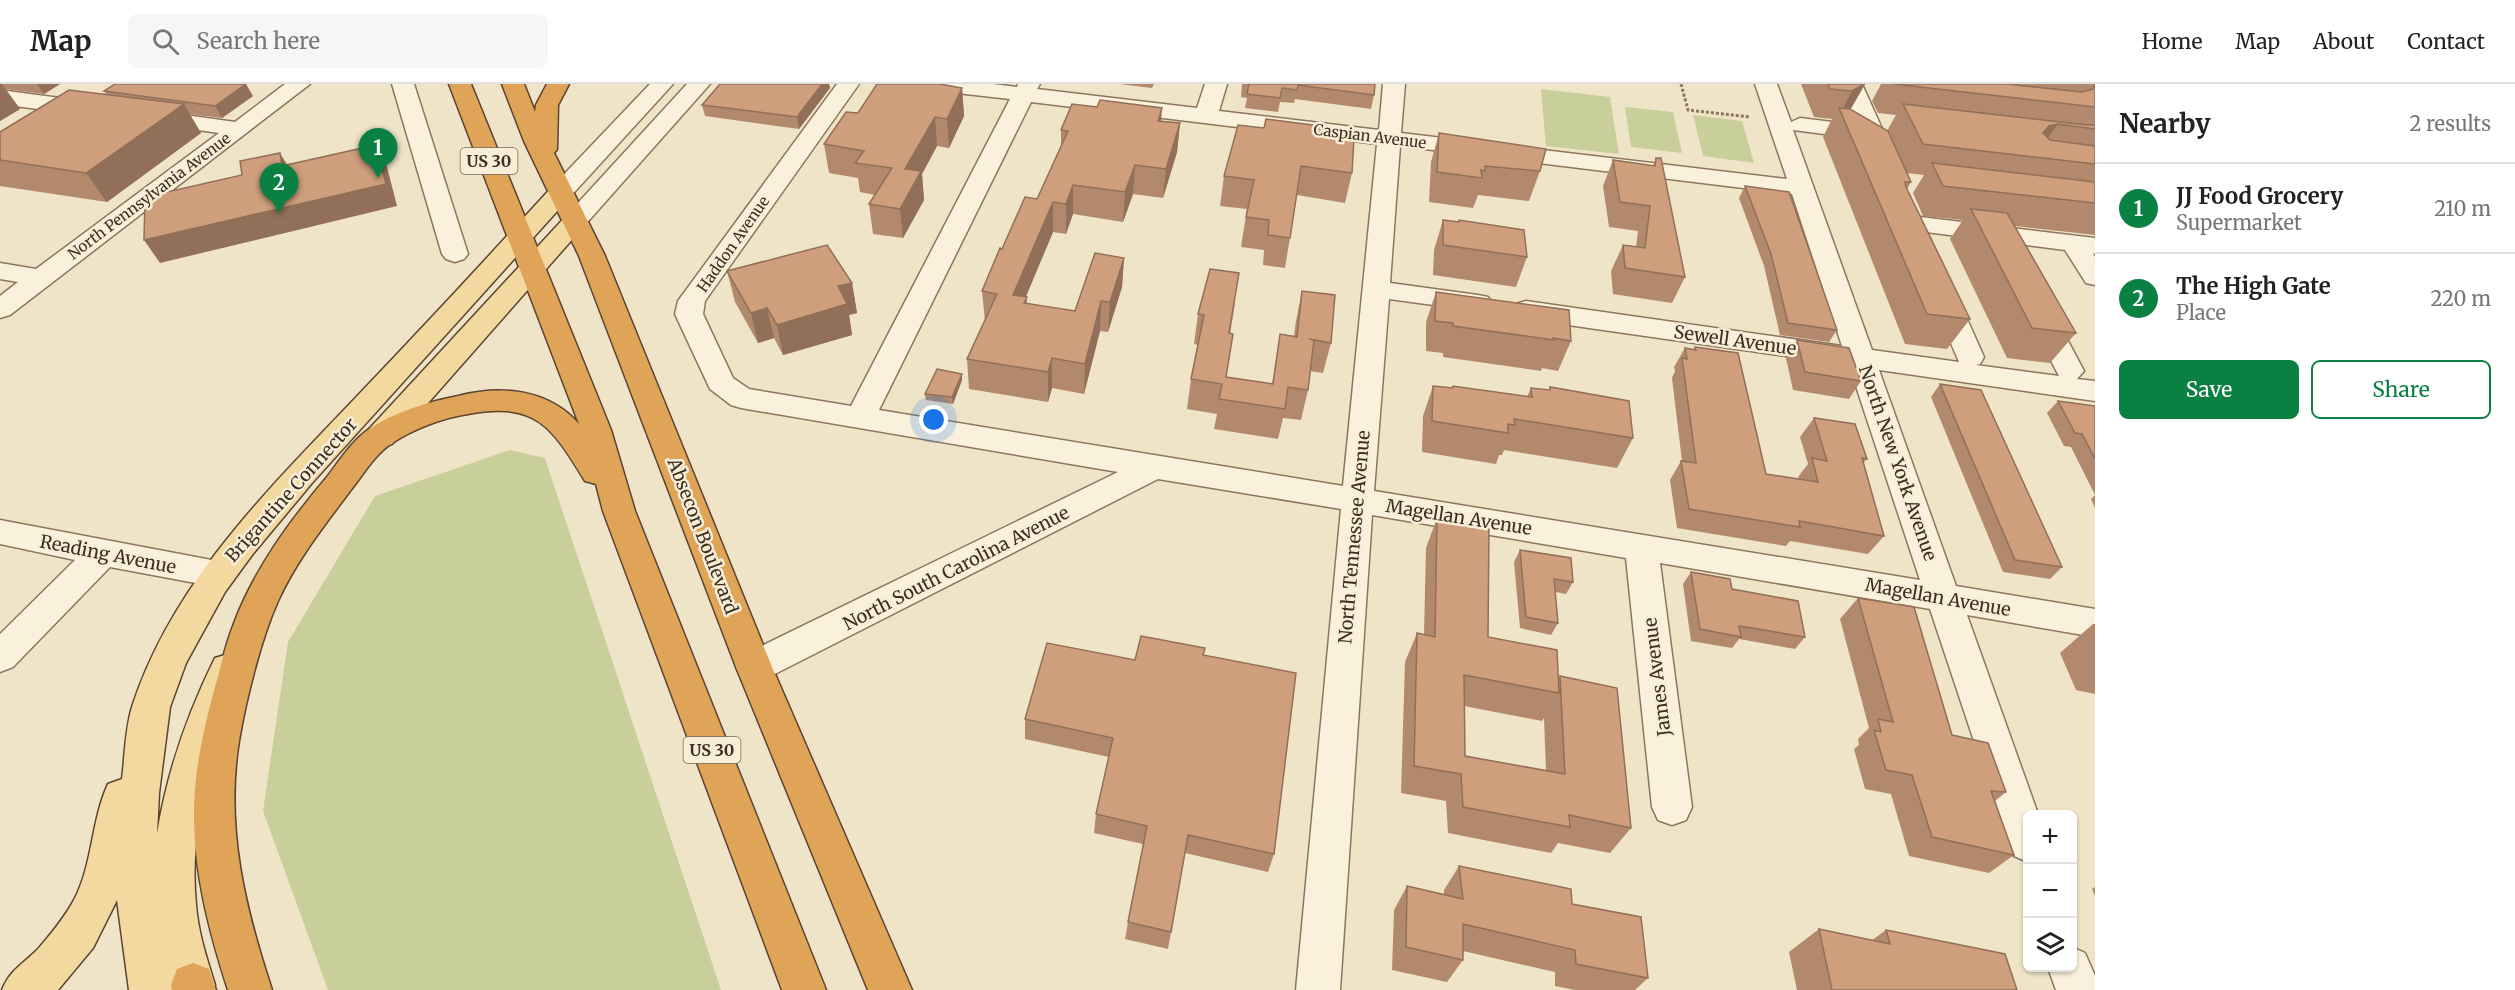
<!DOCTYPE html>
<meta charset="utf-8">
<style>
:root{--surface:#fff;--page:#f6f6f6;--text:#222;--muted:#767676;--line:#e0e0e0;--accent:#0b8043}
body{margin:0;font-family:Merriweather,serif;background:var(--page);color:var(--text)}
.controls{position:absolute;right:18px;bottom:18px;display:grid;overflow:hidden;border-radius:9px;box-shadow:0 2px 4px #0004}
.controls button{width:54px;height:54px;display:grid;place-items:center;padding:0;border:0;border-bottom:2px solid var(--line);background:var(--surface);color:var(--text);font:30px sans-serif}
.you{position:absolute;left:934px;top:336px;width:21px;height:21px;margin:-15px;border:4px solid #fff;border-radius:50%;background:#1a73e8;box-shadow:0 0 0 9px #1a73e833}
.badge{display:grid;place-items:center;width:39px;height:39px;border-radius:50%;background:var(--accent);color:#fff;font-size:20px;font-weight:700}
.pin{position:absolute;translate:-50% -50px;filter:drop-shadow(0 2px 3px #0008)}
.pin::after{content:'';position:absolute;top:32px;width:21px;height:18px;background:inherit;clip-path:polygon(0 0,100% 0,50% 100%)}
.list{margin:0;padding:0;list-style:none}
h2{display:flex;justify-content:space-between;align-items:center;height:78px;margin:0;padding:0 24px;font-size:26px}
h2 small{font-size:20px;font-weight:400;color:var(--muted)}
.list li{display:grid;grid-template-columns:39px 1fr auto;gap:18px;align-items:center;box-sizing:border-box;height:90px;padding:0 24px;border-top:2px solid var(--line)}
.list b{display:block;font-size:22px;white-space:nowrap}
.list p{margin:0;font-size:20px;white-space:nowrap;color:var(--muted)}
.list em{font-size:20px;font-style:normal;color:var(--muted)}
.actions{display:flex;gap:12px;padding:18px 24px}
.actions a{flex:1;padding:14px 0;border:2px solid var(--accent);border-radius:9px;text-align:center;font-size:21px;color:var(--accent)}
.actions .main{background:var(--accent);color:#fff}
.icon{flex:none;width:33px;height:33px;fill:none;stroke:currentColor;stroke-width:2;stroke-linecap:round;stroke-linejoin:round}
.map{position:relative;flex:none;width:2095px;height:906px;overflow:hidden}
header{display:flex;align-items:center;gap:36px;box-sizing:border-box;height:84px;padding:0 30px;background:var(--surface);border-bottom:2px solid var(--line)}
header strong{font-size:28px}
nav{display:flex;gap:33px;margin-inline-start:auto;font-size:21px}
.search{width:420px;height:54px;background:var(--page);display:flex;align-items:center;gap:15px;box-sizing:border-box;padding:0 21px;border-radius:9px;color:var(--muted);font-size:22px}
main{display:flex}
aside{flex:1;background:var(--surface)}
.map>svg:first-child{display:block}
</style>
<header>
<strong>Map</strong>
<div class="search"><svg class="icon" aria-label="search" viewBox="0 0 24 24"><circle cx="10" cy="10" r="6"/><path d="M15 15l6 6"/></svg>Search here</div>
<nav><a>Home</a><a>Map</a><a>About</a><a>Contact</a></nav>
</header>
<main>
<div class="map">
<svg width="2095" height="906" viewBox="0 0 2095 906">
<rect width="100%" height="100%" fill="#f0e4c8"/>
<path fill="#c9cf9b" d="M 1541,5 L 1610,13 L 1619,70 L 1546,62 Z
M 1625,23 L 1673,28 L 1682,69 L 1631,63 Z
M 1693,31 L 1742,37 L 1754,79 L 1703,72 Z
M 510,366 L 545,374 L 721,906 L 328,906 L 263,727 L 288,558 L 375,412 Z"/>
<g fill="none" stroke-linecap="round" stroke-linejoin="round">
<g stroke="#8d765c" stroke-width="3">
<path id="minor" d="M 285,0 L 310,0 L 10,231 L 0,234 L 0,212 L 18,198 L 0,195 L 0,179 L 36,185 L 219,49 L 142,38 L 139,33 L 142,28 L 150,26 L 235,38 Z
M 392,0 L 414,0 L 468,170 L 464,175 L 455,178 L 446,175 L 442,170 Z
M 650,0 L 673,0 L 569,114 L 560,116 L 551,114 L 548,109 L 551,104 Z
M 687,0 L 710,0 L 584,142 L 575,145 L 566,142 L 562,137 L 566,132 Z
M 837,0 L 859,0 L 705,217 L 703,230 L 733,294 L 749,305 L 851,322 L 1010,15 L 939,7 L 931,5 L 928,0 L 993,0 L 1017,3 L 1018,0 L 1040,0 L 1037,5 L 1197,24 L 1205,0 L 1227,0 L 1219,27 L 1379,46 L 1383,0 L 1405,0 L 1401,49 L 1787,95 L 1755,0 L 1777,0 L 1791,38 L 1800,34 L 1857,41 L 1840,0 L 1862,0 L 1897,78 L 1893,83 L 1885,85 L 1877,83 L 1863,55 L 1793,46 L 1872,266 L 1959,278 L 1929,208 L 1932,202 L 1942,200 L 1952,202 L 1955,208 L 1984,273 L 1980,280 L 1976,281 L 2059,292 L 2026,229 L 2030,223 L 2040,220 L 2050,223 L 2084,287 L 2077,295 L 2095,297 L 2095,317 L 1879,286 L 1956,502 L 2095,525 L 2095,553 L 1967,531 L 2038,730 L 2028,730 L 2028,778 L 2014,772 L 2008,759 L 1930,525 L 1660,479 L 1692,723 L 1686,736 L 1672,741 L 1658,736 L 1652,723 L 1626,474 L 1372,431 L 1340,906 L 1296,906 L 1341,425 L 1158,395 L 767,594 L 754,598 L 741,594 L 736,583 L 741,572 L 1118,388 L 741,324 L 731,321 L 710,305 L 675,230 L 678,217 ZM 1031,18 L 1377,60 L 1343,402 L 879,326 ZM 1400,62 L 1792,110 L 1842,262 L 1526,217 L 1516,220 L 1512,226 L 1516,232 L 1526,235 L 1849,281 L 1920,496 L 1374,407 L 1389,215 L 1478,227 L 1488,225 L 1492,219 L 1488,213 L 1478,211 L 1390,199 Z
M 0,6 L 90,18 L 98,20 L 101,25 L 98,30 L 90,32 L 0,20 Z
M 1912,132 L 2095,154 L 2095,170 L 2093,169 L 2095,173 L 2095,201 L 2086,199 L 2065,166 L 1903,145 L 1899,140 L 1903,135 Z
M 0,436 L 217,477 L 229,481 L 234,490 L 229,499 L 217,503 L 110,483 L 13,583 L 0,588 L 0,550 L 75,476 L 0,460 Z
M 2072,863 L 2085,869 L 2095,892 L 2095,906 L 2056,906 L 2048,884 L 2072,884 Z"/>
</g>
<g stroke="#5b4430" stroke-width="3">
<path id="major" d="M 560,102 L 569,104 L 572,109 L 569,114 L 312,399 L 252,471 L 225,508 L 186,579 L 170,623 L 159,709 L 157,750 C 167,688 187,631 215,574 L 228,570 L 241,574 L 246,585 C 214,658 188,740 196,821 C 198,848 207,875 215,901 L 213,906 L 129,906 L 117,816 L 93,864 L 58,906 L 2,906 C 10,886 23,880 38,865 C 51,850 64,834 74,816 C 93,780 91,737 108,700 L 122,695 C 125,672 125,646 132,623 C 173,496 273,401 362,307 C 426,240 489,172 551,104 Z
M 575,129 L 584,132 L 588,137 L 584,142 L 392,360 L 381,363 L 370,360 L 366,352 L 370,344 L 566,132 Z"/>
</g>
<g stroke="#5b4430" stroke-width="3">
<path id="highway" d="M 449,0 L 471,0 L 611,346 L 635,427 L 826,906 L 782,906 L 603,427 L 596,400 L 585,397 C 552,343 536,317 468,330 C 442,334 413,345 392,359 C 374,371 363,391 350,407 C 324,442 296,477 278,517 C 261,555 246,615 239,657 C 225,743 245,824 272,906 L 228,906 C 209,847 193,786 194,724 C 195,682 204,643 215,603 C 221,583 225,562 233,542 C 253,487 289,438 327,393 C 340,376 351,358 369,345 C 394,328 428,318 458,312 C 501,301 548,305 579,340 Z
M 502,0 L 524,0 L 535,28 L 536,21 L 547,0 L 569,0 L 558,21 L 557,65 L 554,69 L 605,172 L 772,583 L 912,906 L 868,906 L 736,583 L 579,172 L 524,57 Z
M 193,879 L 209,885 L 216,906 L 172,906 L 171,901 L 177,885 Z"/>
</g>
<path stroke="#8d765c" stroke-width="3" stroke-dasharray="3 2" stroke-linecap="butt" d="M 1681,0 L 1688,26 L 1750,33"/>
<use href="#minor" fill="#faf1dc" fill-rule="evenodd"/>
<use href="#major" fill="#f3d9a0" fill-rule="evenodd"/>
<use href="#highway" fill="#e0a458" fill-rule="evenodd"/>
</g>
<path fill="#b2896c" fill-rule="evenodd" d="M 0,0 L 60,0 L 44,10 L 5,5 L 20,25 L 0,37 Z
M 720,0 L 829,0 L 830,4 L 799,45 L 705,32 L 702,21 Z
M 1119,0 L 1154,0 L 1152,4 Z
M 1242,0 L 1375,0 L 1374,11 L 1371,25 L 1295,15 L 1294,19 L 1280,18 L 1278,28 L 1245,24 L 1247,14 L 1241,13 Z
M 1801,0 L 1865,0 L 1850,26 L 1887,47 L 1896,31 L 1878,29 L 1872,17 L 1881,0 L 2095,0 L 2095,151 L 2015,142 L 2076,249 L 2050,279 L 2007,274 L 1950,155 L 1963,136 L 1923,132 L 1913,109 L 1924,91 L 1907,89 L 1911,98 L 1907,105 L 1970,235 L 1947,265 L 1905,260 L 1823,53 L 1832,35 L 1814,33 Z
M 950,2 L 962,4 L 964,32 L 949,64 L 937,62 L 922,90 L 924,116 L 903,154 L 873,150 L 869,120 L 875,111 L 860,108 L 858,94 L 829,89 L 824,60 L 858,29 Z
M 104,7 L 253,12 L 222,34 L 189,30 L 201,49 L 107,118 L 0,102 L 0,48 L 106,10 Z
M 1161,37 L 1180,39 L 1177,68 L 1163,114 L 1133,110 L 1123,138 L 1073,130 L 1066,150 L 1053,148 L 1026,212 L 1027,213 L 1027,220 L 1075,227 L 1124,174 L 1122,203 L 1108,248 L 1100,247 L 1084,310 L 1052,304 L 1048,318 L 969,305 L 967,275 L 985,237 L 982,207 L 1002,165 L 1037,115 L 1061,63 L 1061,46 Z
M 1439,49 L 1540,87 L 1529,117 L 1478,111 L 1473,124 L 1429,118 L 1431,78 Z
M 1327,51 L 1352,89 L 1345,119 L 1297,111 L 1285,184 L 1263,181 L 1264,166 L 1241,163 L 1247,125 L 1220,122 L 1224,92 Z
M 1656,74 L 1685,193 L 1672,219 L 1613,210 L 1611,187 L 1623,161 L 1636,163 L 1638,147 L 1609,143 L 1603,102 L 1613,76 L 1653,82 Z
M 1745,102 L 1837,246 L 1829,258 L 1780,251 L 1764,182 L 1739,114 Z
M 1443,136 L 1527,173 L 1516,203 L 1433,191 L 1434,166 Z
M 727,187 L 852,199 L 857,229 L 849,231 L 852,251 L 783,271 L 774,254 L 758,259 L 735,218 Z
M 1302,207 L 1331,259 L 1323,289 L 1310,287 L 1308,306 L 1301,336 L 1283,334 L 1278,355 L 1214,345 L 1217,330 L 1187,325 L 1191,295 L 1198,261 L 1194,260 L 1198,230 L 1235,219 L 1230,250 L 1226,293 L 1272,300 L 1280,250 L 1294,252 L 1296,237 Z
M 1436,208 L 1571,257 L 1558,287 L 1542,284 L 1541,287 L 1443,273 L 1443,269 L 1426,267 L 1426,238 Z
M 1797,256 L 1861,297 L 1849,315 L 1793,306 L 1786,274 Z
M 1695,263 L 1766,390 L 1799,395 L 1798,393 L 1808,380 L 1800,353 L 1814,334 L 1867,375 L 1863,379 L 1884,452 L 1868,470 L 1790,457 L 1786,462 L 1677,444 L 1670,396 L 1681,377 L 1682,377 L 1672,294 L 1675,287 L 1674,283 L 1685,264 L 1694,265 Z
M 962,296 L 953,320 L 926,316 L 925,310 Z
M 1940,300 L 2062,483 L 2050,495 L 2003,488 L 1931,313 Z
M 1433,302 L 1452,304 L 1453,302 L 1527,313 L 1531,304 L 1549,306 L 1550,303 L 1633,354 L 1617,384 L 1504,366 L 1502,371 L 1499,371 L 1496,380 L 1422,368 L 1423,332 Z
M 2058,317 L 2095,322 L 2095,411 L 2071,363 L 2064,362 L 2047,329 Z
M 2095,411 L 2095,424 L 2091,415 Z
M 1437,434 L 1488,553 L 1558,595 L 1560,592 L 1631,744 L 1610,769 L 1558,759 L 1551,769 L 1448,749 L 1446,717 L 1401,709 L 1405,578 L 1417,549 L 1424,551 L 1426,464 ZM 1464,622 L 1542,637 L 1544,634 L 1546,687 L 1465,672 Z
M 1520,466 L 1573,498 L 1566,510 L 1555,508 L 1558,539 L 1551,551 L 1520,544 L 1514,478 Z
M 1691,488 L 1732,505 L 1805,553 L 1795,565 L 1739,555 L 1732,564 L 1691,557 L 1683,500 Z
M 1858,514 L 1952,651 L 2006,708 L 1995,717 L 2014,771 L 1989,789 L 1909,772 L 1891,710 L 1865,705 L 1854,665 L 1859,661 L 1858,655 L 1869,644 L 1840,535 Z
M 2093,540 L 2095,540 L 2095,610 L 2076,606 L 2060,569 Z
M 1204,571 L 1274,770 L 1268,788 L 1185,769 L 1168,865 L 1125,855 L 1128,838 L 1143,760 L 1094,749 L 1096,730 L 1109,673 L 1025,655 L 1025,635 L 1135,576 Z
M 1459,782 L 1572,820 L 1648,894 L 1635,906 L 1575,906 L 1555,902 L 1555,888 L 1463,867 L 1463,876 L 1447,898 L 1392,886 L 1394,826 L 1407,802 L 1444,811 L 1444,806 Z
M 2095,803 L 2095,812 L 2092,805 Z
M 1819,845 L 1872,856 L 1886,846 L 2017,906 L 1797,906 L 1789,868 Z"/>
<path fill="#916f58" d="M 0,0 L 2,0 L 20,25 L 0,37 Z
M 37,0 L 60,0 L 44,10 Z
M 246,0 L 253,12 L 222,34 L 215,22 Z
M 822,0 L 829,0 L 830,4 L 799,45 L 797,33 Z
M 1865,0 L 1849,28 L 1841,28 L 1852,7 Z
M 962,4 L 964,32 L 949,64 L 947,35 Z
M 184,20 L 201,49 L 107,118 L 86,89 Z
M 1162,24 L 1160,52 L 1158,37 Z
M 935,33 L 937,62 L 922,90 L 924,116 L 903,154 L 900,125 L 905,85 Z
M 1180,39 L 1177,68 L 1163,114 L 1166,85 Z
M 2058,40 L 2037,69 L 2043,49 L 2049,42 Z
M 376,61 L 387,83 L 397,122 L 160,179 L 144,156 Z
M 280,69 L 293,91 L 282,82 Z
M 1135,81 L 1133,110 L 1123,138 L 1125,108 Z
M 1073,101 L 1073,130 L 1066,150 L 1066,120 Z
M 1053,118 L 1053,148 L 1014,241 L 1013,211 Z
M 1124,174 L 1122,203 L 1108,248 L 1110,218 Z
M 852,199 L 857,229 L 849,231 L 852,251 L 783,271 L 777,241 L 838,202 Z
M 1101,217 L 1100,247 L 1084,310 L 1085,280 Z
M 767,224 L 774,254 L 758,259 L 751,229 Z
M 1052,274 L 1052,304 L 1048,318 L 1048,288 Z
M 962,290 L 962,296 L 953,320 L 952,313 Z"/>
<path fill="#cf9f7d" stroke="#916f58" stroke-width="1.5" d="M 115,0 L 246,0 L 215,22 L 104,7 Z
M 720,0 L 822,0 L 797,33 L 702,21 Z
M 877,0 L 940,0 L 962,4 L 947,35 L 935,33 L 905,85 L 921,87 L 900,125 L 869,120 L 892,84 L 855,79 L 864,67 L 824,60 L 846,28 L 858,29 Z
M 1248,0 L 1375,0 L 1374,11 L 1298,1 L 1297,6 L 1282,4 L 1280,14 L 1247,10 L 1249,0 Z
M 1828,0 L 1864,0 L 1852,7 L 1830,5 Z
M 1894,0 L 2007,0 L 2082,8 L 2093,5 L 2095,0 L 2095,23 Z
M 69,6 L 184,20 L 86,89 L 0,76 L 0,48 Z
M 1100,16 L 1162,24 L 1158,37 L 1180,39 L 1166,85 L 1135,81 L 1125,108 L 1073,101 L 1066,120 L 1053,118 L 1013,211 L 1027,213 L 1024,219 L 1075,227 L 1095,169 L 1124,174 L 1110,218 L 1101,217 L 1085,280 L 1052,274 L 1048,288 L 967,275 L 997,210 L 982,207 L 1000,164 L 1002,165 L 1025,113 L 1037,115 L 1068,47 L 1061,46 L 1072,20 L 1097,23 Z
M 1903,20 L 2087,41 L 2095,41 L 2095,45 L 2058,40 L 2049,42 L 2043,49 L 2050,56 L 2095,62 L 2095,80 L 1923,60 Z
M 1839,24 L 1850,25 L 1888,47 L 1911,98 L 1905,98 L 1906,103 L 1970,235 L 1927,230 Z
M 1266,35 L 1328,43 L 1327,51 L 1354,54 L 1352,89 L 1301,82 L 1290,154 L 1268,151 L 1269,136 L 1246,133 L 1254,96 L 1224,92 L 1238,41 L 1264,44 Z
M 1439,49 L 1546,65 L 1540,87 L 1485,82 L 1485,87 L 1481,86 L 1482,94 L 1437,88 Z
M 376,61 L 386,100 L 144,156 L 145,113 L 242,91 L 240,77 L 280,69 L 282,82 Z
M 1656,74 L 1661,74 L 1685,193 L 1625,184 L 1623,161 L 1645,164 L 1650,122 L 1620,118 L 1613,76 L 1655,82 Z
M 1932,79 L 2095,98 L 2095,119 L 1943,102 Z
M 1745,102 L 1789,108 L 1837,246 L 1788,239 L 1771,170 Z
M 1971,125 L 2007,129 L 2076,249 L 2032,244 Z
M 1443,136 L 1459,138 L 1459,136 L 1524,146 L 1527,173 L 1443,161 Z
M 827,161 L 852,199 L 838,202 L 847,220 L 777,241 L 767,224 L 751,229 L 727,187 Z
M 1210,185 L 1239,189 L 1229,249 L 1233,250 L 1226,293 L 1273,300 L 1280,250 L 1297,253 L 1302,207 L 1335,211 L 1331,259 L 1309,255 L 1314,256 L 1308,306 L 1288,303 L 1285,325 L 1219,315 L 1222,300 L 1191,295 L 1204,231 L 1198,230 Z
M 1436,208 L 1569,226 L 1571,257 L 1553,254 L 1554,256 L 1453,242 L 1453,239 L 1435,237 Z
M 1797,256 L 1849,264 L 1861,297 L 1805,288 Z
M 1695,263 L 1738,269 L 1766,390 L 1818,398 L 1812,374 L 1827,377 L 1814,334 L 1855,340 L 1867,375 L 1862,374 L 1884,452 L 1799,437 L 1800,443 L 1689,425 L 1681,377 L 1696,379 L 1682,274 L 1687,275 L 1685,264 L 1696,266 Z
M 937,285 L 962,290 L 952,313 L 925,310 Z
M 1940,300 L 1981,306 L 2062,483 L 2015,476 Z
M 1433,302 L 1453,304 L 1453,302 L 1532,313 L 1531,304 L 1550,306 L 1550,303 L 1629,317 L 1633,354 L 1514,335 L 1515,341 L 1508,340 L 1508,349 L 1432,337 Z
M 2058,317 L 2095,322 L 2095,375 L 2082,350 L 2075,349 Z
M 1437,434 L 1489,443 L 1488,553 L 1557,566 L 1559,609 L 1464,591 L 1465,672 L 1565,690 L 1560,592 L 1617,604 L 1631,744 L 1569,731 L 1570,743 L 1463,723 L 1461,690 L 1414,682 L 1417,549 L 1435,553 Z
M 1520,466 L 1571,474 L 1573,498 L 1554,495 L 1558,539 L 1526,533 Z
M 1691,488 L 1730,495 L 1732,505 L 1798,517 L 1805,553 L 1739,542 L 1741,553 L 1700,545 Z
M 1858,514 L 1914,523 L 1952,651 L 1988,659 L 2006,708 L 1991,707 L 2014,771 L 1932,753 L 1912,691 L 1886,686 L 1874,646 L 1881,648 L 1878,635 L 1893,638 Z
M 1141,552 L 1205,564 L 1203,571 L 1296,589 L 1274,770 L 1188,751 L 1171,848 L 1128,838 L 1147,742 L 1096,730 L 1113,654 L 1025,635 L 1047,559 L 1135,576 Z
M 1459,782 L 1571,805 L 1572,820 L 1641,833 L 1648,894 L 1576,880 L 1575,866 L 1463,840 L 1463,876 L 1406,863 L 1407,802 L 1463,815 Z
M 1819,845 L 1890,860 L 1886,846 L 2005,870 L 2017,906 L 1832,906 Z"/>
<g text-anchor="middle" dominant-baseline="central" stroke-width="5" stroke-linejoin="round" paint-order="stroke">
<g font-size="15" fill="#3d2e20" stroke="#f7eed8">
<text transform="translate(1370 52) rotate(7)">Caspian Avenue</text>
<text transform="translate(149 112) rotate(-37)">North Pennsylvania Avenue</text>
<text transform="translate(733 160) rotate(-55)">Haddon Avenue</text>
</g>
<g fill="#f7eed8" stroke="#756857" stroke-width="1.5">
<rect x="460.5" y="64" width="57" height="26" rx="4.5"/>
<rect x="683.5" y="653" width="57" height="26" rx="4.5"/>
</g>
<g font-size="16" font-weight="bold" fill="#3d2e20">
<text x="489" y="77">US 30</text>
<text x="712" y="666">US 30</text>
</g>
<g font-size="18" fill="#3d2e20" stroke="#f7eed8">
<text transform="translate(1735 256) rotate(8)">Sewell Avenue</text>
<text transform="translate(1898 379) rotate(71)">North New York Avenue</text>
<text transform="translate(291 406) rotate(-48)">Brigantine Connector</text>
<text transform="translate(1459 433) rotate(9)">Magellan Avenue</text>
<text transform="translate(703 452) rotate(69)">Absecon Boulevard</text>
<text transform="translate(1354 453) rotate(-85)">North Tennessee Avenue</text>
<text transform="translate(108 470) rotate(11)">Reading Avenue</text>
<text transform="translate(956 484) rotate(-27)">North South Carolina Avenue</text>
<text transform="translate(1938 513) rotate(10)">Magellan Avenue</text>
<text transform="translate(1657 593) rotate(-97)">James Avenue</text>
</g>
</g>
</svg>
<div class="controls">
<button>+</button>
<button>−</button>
<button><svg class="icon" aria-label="layers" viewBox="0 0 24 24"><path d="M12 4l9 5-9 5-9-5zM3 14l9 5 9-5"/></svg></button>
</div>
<div class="you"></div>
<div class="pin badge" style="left:378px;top:94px">1</div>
<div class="pin badge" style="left:279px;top:129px">2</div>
</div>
<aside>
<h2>Nearby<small>2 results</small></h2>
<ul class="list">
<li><span class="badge">1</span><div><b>JJ Food Grocery</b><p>Supermarket</p></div><em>210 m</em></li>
<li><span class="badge">2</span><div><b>The High Gate</b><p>Place</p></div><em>220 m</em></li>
</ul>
<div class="actions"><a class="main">Save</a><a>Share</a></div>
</aside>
</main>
